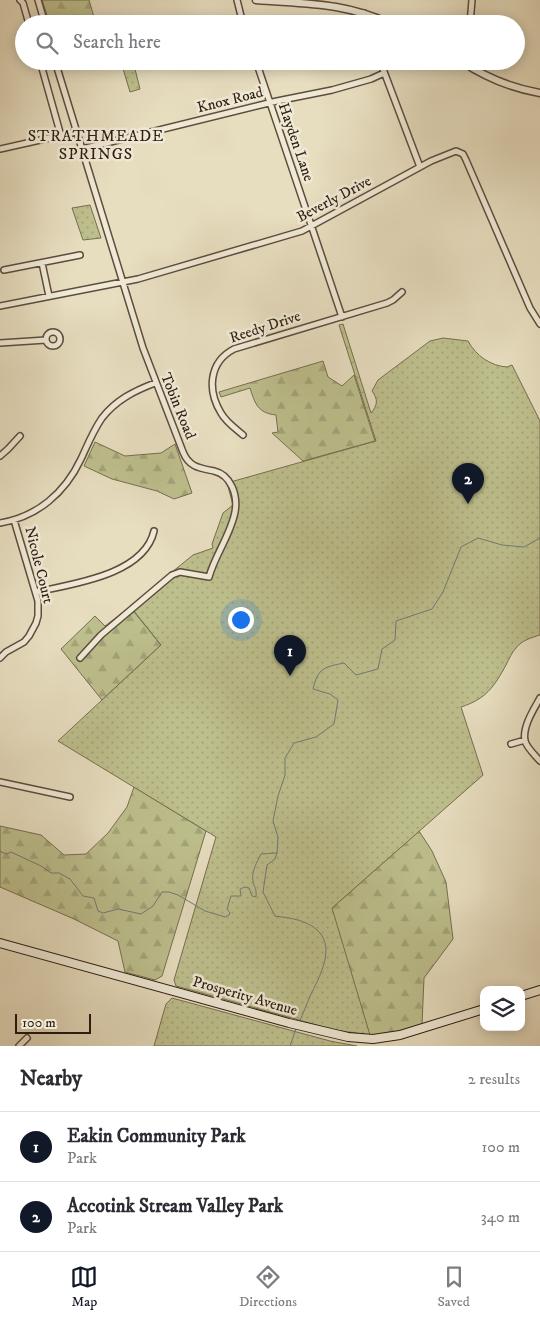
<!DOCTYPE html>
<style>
:root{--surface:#fff;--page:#f2f2f3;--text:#2b2b33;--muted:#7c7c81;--line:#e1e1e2;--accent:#111827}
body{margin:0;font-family:"IM FELL DW Pica",serif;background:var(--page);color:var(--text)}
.controls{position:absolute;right:15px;bottom:15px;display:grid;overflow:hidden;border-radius:10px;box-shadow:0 2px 12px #0003}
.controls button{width:45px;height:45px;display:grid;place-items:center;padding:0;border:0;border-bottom:1px solid var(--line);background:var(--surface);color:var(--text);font:25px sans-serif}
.scale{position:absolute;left:15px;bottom:12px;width:76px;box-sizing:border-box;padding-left:5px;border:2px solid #301c12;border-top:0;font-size:14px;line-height:18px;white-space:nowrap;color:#301c12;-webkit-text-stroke:4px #efead6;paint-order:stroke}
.you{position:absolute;left:240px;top:619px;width:18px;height:18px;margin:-12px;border:4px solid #fff;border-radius:50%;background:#1a73e8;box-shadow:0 0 0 8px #1a73e833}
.badge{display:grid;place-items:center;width:32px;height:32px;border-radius:50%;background:var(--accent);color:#fff;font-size:16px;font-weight:700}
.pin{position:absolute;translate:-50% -41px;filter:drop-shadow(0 1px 2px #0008)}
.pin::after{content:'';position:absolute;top:26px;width:18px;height:15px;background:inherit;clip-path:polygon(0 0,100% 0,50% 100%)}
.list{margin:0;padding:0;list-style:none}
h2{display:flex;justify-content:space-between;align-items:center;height:65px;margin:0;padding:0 20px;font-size:21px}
h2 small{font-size:16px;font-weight:400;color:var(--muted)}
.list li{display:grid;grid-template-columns:32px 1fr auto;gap:15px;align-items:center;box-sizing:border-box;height:70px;padding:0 20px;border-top:1px solid var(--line)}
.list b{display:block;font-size:19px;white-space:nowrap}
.list p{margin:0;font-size:16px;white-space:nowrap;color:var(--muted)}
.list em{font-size:16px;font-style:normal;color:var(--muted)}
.icon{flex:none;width:28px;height:28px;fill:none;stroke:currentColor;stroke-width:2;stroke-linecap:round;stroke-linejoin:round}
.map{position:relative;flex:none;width:540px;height:1046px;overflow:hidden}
.search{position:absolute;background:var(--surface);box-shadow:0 2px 12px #0003;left:15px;right:15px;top:15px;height:55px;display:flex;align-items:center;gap:12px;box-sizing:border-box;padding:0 18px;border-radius:28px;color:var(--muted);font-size:19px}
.sheet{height:205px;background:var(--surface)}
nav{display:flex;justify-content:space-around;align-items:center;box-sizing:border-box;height:70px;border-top:1px solid var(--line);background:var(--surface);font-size:14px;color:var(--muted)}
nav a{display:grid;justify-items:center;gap:2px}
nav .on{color:var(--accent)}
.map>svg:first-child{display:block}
</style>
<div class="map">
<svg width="540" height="1046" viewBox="0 0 540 1046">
<defs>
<pattern id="forest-firs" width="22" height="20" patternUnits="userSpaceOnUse" patternTransform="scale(1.25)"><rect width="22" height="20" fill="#bdbf8d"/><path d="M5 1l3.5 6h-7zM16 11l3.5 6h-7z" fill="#a3a479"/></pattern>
<pattern id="park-dots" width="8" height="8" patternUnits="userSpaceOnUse" patternTransform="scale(1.25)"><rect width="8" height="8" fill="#bdbf8d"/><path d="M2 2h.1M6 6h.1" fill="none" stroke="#a3a479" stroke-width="1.8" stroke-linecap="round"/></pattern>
</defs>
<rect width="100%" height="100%" fill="#e7dec0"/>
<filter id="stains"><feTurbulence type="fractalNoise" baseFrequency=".004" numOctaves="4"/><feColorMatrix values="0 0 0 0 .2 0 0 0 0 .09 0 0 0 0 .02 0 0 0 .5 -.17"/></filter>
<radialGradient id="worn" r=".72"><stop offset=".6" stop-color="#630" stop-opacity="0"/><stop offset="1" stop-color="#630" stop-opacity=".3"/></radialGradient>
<path fill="url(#forest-firs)" stroke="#766e50" d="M 42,0 L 89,0 L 96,24 L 50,24 Z
M 323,361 L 328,377 L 342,386 L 354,375 L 375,441 L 303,461 L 272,433 L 278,432 L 276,415 C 258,413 255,404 250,388 L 221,397 L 219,392 Z
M 95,442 L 125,456 L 161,453 L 175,444 L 192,493 L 174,499 L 157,491 L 112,479 L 84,466 Z
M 130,607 L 161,645 L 102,700 L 61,649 L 95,616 L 105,626 Z
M 134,787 L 206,831 L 162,976 L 155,980 L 125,972 L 118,941 L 74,919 L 0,887 L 0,826 L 41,835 L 64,855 L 86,854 L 108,833 L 127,807 Z
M 419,831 L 432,851 L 446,882 L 453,939 L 424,978 L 422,1025 L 403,1031 L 369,1036 L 331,909 Z"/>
<path fill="url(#park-dots)" stroke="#766e50" d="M 133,61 L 140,89 L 130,92 L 121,62 Z
M 90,205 L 101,238 L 83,240 L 72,208 Z
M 343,324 L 371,413 C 378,405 378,399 372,391 L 378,380 L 430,341 L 443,338 L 468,341 C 476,356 491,366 507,367 L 512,365 L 540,421 L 540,635 C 531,638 522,640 516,648 C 512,652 509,659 506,665 C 494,687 486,699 461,707 L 483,775 L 332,908 L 370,1035 L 335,1030 L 176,986 L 174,980 L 216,837 L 58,741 L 161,645 L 130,606 L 193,555 L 213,548 L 212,544 L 223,513 L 233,505 L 227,483 L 376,441 L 339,325 Z
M 172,998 L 330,1041 L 357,1046 L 154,1046 L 166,1004 Z"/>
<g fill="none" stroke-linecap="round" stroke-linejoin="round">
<path stroke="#6f7b77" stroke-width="1" d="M 0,850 L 1,852 L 7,854 L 11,852 L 41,866 L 51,873 L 59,873 L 70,879 L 83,896 L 94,898 L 98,911 L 103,913 L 118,909 L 141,914 L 153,906 L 162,892 L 169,892 L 178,895 L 205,911 L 225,917 L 229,915 L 230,913 L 227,909 L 231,896 L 241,896 L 240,889 L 245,887 L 249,888 L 252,896 L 256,897 C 257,888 254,888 253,881 C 251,872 257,862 261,854 L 277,853
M 299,1023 C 303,1013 307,1004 311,994 C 326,965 340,933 298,920 C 290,918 282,917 275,916 L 263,892 L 267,865 L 275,859 L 277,853 L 278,837 L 273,821 L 278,796 L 285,775 L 285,758 L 294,743 L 316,737 L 334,724 L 338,700 L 330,694 L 313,689 C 318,668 324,667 344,663 L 356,675 L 378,669 L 382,649 L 395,640 L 396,621 L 432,609 L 443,592 L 461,547 L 478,538 L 502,545 L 524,547 L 540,538
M 290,1046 L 296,1029"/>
<g stroke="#5e4c3e" stroke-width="8">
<path id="minor" d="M 20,0 L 23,3 L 29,24
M 38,0 L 45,24
M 237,0 L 243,24
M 364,13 L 366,24
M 470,24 L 472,0
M 40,61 L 61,136
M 55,61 L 143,348 L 183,452 C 189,467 199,468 214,471 C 231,475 238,495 235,512 C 231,534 215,555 209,577 L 180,572 L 172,575 L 101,635 L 80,658
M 256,61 L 342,317
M 380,61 L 420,167
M 0,149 L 76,132
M 82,149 L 277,101 L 332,90 L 371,79 L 384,73
M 42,263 L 49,296
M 4,270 L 80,255
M 0,306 L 138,279 L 302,231 L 431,161 L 456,151 L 463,154 L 466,160 L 530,308 L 540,324
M46 339a7 7 0 1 1 14 0a7 7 0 1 1-14 0Z
M 0,343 L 46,340
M 243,435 C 236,429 226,422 221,413 C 207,390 209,362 234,349 L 387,303 L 393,300 L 402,292
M 0,456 L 8,449 L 20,436
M 0,523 C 37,517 65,493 81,459 C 87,446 93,431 102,418 C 116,400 134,391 155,383
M 36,592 C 72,584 144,575 154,531
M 0,658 L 6,652 L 24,642 L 29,636 L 36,623 L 38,616 L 38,601 L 14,520
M 540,698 C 534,709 522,727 525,741 C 527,748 535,755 540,761
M 511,744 L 525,740
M 0,782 L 70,797
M 19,1046 L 27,1038"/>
</g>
<g stroke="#5e4c3e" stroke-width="9">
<path id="tertiary" d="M 256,0 C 306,4 343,2 391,24
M 461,61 C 485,77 511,88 540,93"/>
</g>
<g stroke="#301c12" stroke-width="10">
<path id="secondary" d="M 0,943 L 289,1023 L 348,1037 L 373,1039 L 400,1035 L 484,1009
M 521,996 L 540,990"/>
</g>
<use href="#minor" stroke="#efead6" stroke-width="5"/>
<use href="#tertiary" stroke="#efead6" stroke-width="6"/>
<use href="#secondary" stroke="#efead6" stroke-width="8"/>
</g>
<g text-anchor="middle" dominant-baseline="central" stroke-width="5" stroke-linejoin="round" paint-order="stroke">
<g font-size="15" fill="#301c12" stroke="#efead6">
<text transform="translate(230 100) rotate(-14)">Knox Road</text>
<text transform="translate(296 142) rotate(71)">Hayden Lane</text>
<text transform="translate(334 199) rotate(-28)">Beverly Drive</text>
<text transform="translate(265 327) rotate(-18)">Reedy Drive</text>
<text transform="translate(178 406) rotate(68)">Tobin Road</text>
<text transform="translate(39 565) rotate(76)">Nicole Court</text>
<text transform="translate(245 996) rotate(16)">Prosperity Avenue</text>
</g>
<g font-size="16" letter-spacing="1" fill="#301c12" stroke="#efead6">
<text x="96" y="136">STRATHMEADE<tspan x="96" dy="18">SPRINGS</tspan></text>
</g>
</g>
<rect width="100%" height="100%" filter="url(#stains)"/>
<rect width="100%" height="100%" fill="url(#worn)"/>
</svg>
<div class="controls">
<button><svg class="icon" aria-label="layers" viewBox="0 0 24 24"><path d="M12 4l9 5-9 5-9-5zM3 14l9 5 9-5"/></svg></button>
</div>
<div class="scale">100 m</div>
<div class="you"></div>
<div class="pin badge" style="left:290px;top:676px">1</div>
<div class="pin badge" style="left:468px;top:504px">2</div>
<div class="search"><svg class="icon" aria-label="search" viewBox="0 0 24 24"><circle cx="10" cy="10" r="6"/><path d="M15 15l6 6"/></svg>Search here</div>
</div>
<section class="sheet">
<h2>Nearby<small>2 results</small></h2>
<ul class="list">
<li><span class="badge">1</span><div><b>Eakin Community Park</b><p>Park</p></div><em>100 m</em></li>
<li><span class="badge">2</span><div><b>Accotink Stream Valley Park</b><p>Park</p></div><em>340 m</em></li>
</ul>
</section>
<nav>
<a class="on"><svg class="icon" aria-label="map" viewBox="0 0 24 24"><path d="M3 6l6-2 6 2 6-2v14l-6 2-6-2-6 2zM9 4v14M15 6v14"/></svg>Map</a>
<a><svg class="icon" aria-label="directions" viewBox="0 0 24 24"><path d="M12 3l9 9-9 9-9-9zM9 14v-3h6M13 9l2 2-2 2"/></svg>Directions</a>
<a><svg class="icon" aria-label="saved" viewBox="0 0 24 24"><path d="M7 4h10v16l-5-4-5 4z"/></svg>Saved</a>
</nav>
